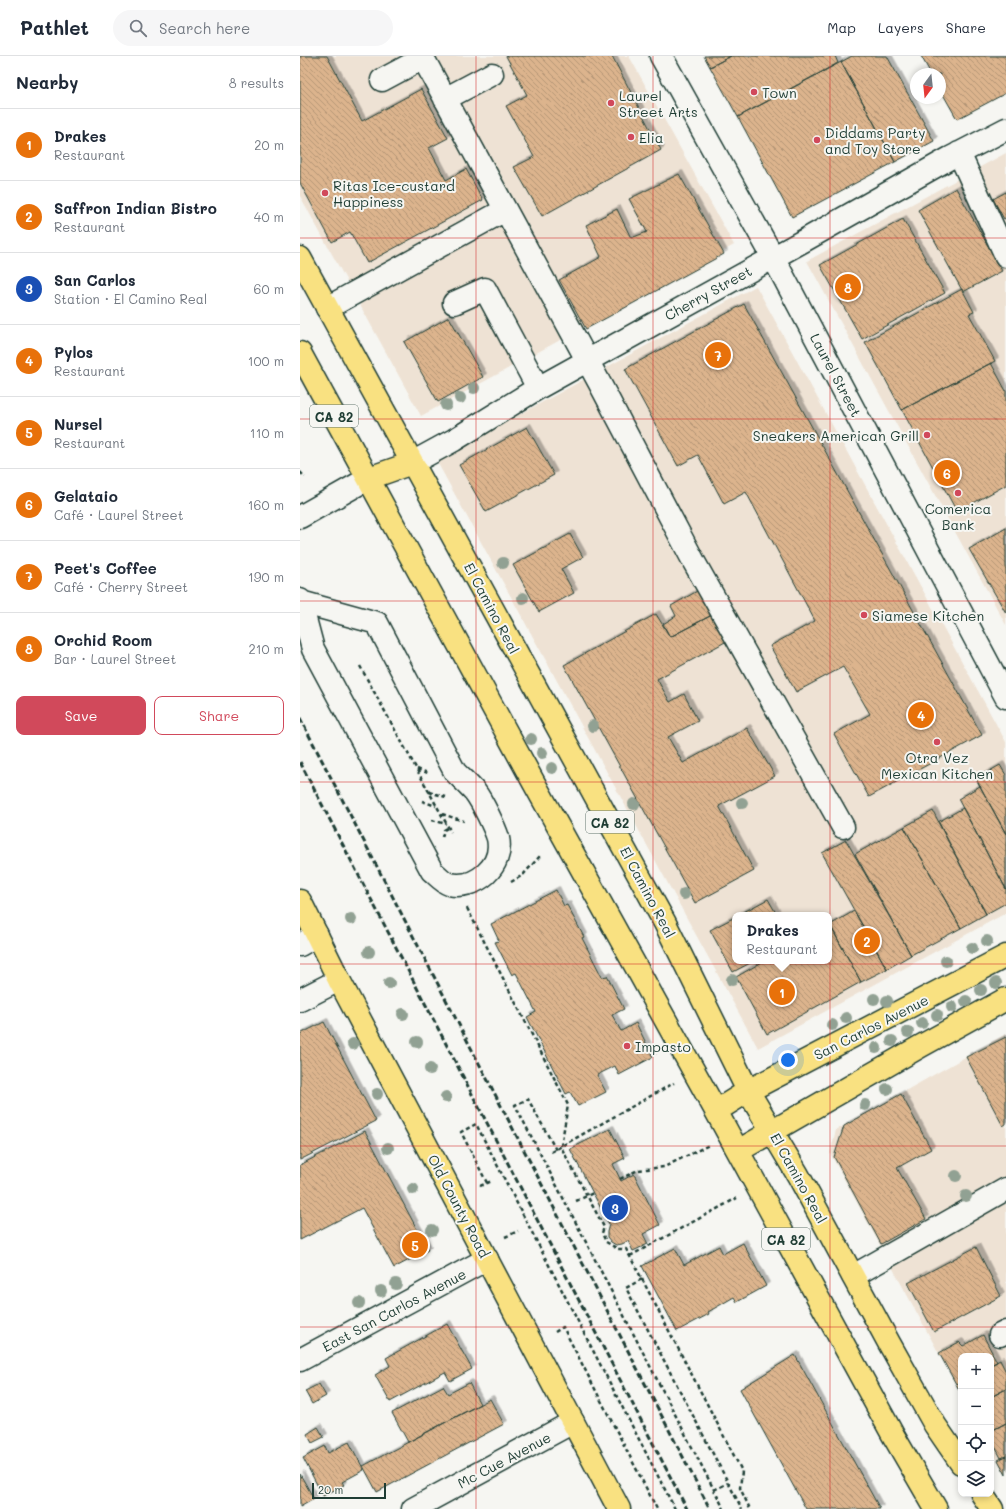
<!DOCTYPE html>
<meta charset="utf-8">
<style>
:root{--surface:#fff;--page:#f6f6f7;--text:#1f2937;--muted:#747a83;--line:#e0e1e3;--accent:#d1495b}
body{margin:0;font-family:Mali,sans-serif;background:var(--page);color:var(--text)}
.controls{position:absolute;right:12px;bottom:12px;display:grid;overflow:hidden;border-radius:8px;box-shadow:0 2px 6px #0003}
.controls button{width:36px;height:36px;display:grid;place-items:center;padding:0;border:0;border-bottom:1px solid var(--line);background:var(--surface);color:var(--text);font:20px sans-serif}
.compass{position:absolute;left:610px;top:12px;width:36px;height:36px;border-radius:50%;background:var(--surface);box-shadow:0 2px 6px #0003;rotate:195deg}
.scale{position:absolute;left:12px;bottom:10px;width:74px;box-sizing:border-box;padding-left:4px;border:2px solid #1f3d34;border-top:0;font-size:11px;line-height:14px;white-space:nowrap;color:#1f3d34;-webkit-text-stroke:3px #f6f6f2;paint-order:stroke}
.you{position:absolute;left:488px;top:1004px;width:14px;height:14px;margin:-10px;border:3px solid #fff;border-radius:50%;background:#1a73e8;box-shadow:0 0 0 6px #1a73e833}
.badge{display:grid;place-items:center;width:26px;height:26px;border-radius:50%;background:var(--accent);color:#fff;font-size:13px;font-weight:700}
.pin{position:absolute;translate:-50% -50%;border:2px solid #fff;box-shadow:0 1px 4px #0006}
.popup{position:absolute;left:432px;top:856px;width:100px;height:52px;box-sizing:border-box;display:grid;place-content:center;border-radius:8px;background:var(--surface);filter:drop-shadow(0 1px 3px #0005);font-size:13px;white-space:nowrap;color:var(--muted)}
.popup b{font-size:15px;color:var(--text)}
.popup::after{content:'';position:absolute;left:50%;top:100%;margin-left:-8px;border:8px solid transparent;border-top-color:var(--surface)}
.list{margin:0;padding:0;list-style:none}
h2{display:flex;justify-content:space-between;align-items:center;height:52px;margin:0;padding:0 16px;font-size:17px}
h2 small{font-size:13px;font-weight:400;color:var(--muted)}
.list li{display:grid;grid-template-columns:26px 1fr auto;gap:12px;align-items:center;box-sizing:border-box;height:72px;padding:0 16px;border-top:1px solid var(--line)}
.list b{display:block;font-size:15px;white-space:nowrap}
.list p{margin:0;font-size:13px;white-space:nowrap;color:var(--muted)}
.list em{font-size:13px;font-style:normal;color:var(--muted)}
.actions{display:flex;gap:8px;padding:12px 16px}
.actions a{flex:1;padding:9px 0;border:1px solid var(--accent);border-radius:8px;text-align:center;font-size:14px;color:var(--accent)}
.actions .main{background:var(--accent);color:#fff}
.icon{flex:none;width:22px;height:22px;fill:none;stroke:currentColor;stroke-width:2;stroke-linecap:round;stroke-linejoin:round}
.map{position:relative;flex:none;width:706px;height:1453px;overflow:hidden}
header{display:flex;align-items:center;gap:24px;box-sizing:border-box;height:56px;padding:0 20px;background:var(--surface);border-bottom:1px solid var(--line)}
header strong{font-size:19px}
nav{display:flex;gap:22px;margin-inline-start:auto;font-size:14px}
.search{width:280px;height:36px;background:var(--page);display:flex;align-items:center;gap:10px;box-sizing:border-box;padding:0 14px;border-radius:22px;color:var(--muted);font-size:15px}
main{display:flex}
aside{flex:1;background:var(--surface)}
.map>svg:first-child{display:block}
</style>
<header>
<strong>Pathlet</strong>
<div class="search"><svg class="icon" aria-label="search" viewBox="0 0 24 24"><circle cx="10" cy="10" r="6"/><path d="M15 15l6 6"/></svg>Search here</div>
<nav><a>Map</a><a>Layers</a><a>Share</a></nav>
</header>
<main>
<aside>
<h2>Nearby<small>8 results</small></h2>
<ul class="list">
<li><span class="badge" style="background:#e8710a">1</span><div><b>Drakes</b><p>Restaurant</p></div><em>20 m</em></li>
<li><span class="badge" style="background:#e8710a">2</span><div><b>Saffron Indian Bistro</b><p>Restaurant</p></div><em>40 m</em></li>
<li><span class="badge" style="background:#1a4fb4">3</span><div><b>San Carlos</b><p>Station · El Camino Real</p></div><em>60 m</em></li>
<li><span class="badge" style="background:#e8710a">4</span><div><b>Pylos</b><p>Restaurant</p></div><em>100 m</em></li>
<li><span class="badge" style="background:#e8710a">5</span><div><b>Nursel</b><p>Restaurant</p></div><em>110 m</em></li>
<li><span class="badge" style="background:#e8710a">6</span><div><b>Gelataio</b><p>Café · Laurel Street</p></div><em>160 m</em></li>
<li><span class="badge" style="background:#e8710a">7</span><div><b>Peet's Coffee</b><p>Café · Cherry Street</p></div><em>190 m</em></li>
<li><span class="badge" style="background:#e8710a">8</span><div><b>Orchid Room</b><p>Bar · Laurel Street</p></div><em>210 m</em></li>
</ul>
<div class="actions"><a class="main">Save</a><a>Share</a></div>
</aside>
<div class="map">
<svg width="706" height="1453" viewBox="0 0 706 1453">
<defs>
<pattern id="building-back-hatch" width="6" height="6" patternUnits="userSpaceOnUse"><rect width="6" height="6" fill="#dcb48d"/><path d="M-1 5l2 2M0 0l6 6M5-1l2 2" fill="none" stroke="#b29474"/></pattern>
<filter id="shadow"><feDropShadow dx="3.5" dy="-3.5" stdDeviation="0" flood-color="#0004"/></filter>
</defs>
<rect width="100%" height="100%" fill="#f6f6f2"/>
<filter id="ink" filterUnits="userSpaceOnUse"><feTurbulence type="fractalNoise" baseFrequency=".025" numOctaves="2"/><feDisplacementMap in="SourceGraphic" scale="8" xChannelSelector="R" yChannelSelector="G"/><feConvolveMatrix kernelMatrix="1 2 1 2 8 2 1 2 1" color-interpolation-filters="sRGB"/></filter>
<g filter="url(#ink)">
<path fill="#eee2d4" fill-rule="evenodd" d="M 0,0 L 329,0 L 434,189 L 121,360 L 0,140 Z
M 706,97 L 706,569 L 507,205 Z
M 456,230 L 706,686 L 706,857 L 458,992 L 136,404 ZM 435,859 L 529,859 L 529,905 L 435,905 Z
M 706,978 L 706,1419 L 691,1392 L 691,1300 L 661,1300 L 661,1338 L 530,1097 L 536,1074 Z"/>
<path fill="url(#building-back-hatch)" stroke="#1f3d34" filter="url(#shadow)" d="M 0,0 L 27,0 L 62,65 L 121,33 L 148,82 L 129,92 L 146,124 L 166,113 L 183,144 L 67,207 L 50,176 L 32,186 L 0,127 Z
M 206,0 L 312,0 L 361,94 L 242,160 L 214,111 L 234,101 L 206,50 L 227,39 Z
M 404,0 L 431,0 L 410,11 Z
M 431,0 L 535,0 L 538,7 L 438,61 L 410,11 Z
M 552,0 L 587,0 L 634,85 L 595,106 L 541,6 Z
M 621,0 L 706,0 L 706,37 L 657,63 L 640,33 L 640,18 L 631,18 Z
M 541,6 L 595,106 L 492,161 L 438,61 Z
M 379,118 L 424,198 L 286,273 L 259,224 L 301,201 L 286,169 L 317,153 L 331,182 L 347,176 L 329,143 Z
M 656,132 L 702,215 L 663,236 L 618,154 Z
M 706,136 L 706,162 L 704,163 L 693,143 Z
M 603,163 L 645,237 L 562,283 L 520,209 Z
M 662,233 L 674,256 L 669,258 L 695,305 L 602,354 L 565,286 Z
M 444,248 L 682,679 L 569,741 L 534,678 L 570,658 L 543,611 L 496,636 L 470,590 L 515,565 L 446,436 L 424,448 L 398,399 L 378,410 L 325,313 Z
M 149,261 L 183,321 L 138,346 L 104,286 Z
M 691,307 L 706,335 L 706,429 L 657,456 L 602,354 Z
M 227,371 L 254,419 L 186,456 L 159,409 Z
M 706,472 L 706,557 L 669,493 Z
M 270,478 L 283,501 L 261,513 L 274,537 L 239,556 L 213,509 Z
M 399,534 L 412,559 L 370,581 L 363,568 L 376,560 L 371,550 Z
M 356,558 L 370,581 L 412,559 L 427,585 L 357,623 L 370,646 L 384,638 L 398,665 L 368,681 L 383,707 L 447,672 L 475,720 L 419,750 L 454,815 L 395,847 L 264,609 Z
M 700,709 L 706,719 L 706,778 L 676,723 Z
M 680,730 L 706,778 L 706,833 L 658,743 Z
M 663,752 L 706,833 L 706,847 L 686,858 L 638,766 Z
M 633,755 L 686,858 L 661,872 L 604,771 Z
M 604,771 L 661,872 L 611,899 L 555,798 Z
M 546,784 L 611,899 L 587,913 L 522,797 Z
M 256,834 L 264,850 L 267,849 L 284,881 L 282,882 L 302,921 L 307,920 L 324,953 L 312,959 L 321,975 L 336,967 L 353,1001 L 319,1019 L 315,1010 L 297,1019 L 306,1036 L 278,1050 L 270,1036 L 266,1038 L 227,961 L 236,956 L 216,917 L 212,919 L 195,886 L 199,885 L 191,868 Z
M 468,843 L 477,859 L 438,859 Z
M 554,855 L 587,913 L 561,926 L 530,869 Z
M 435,861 L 435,905 L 454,905 L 433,916 L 410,874 Z
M 529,869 L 530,869 L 561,926 L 467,978 L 436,921 L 464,905 L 529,905 Z
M 24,966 L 76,1065 L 0,1104 L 0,978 Z
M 706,981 L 706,1068 L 703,1070 L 666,1001 Z
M 601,1038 L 631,1093 L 597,1112 L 626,1163 L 581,1188 L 534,1101 L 544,1070 Z
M 310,1073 L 325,1102 L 313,1108 L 321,1125 L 334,1118 L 360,1169 L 343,1178 L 348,1188 L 333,1195 L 328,1185 L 322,1188 L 316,1189 L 311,1186 L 307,1181 L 307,1176 L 309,1168 L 270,1093 Z
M 65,1075 L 128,1194 L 94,1212 L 62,1152 L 0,1184 L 0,1109 Z
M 443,1187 L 466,1230 L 437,1246 L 434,1241 L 408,1256 L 409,1258 L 377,1275 L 342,1210 L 375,1192 L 384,1209 L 419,1190 L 423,1198 Z
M 676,1191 L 701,1240 L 634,1276 L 608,1227 Z
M 147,1268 L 172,1313 L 150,1325 L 145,1316 L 90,1346 L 75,1319 L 90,1310 L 86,1302 Z
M 683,1279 L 697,1306 L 691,1309 L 691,1300 L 661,1300 L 661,1326 L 656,1328 L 639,1297 L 659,1286 L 663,1290 Z
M 495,1299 L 580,1453 L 506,1453 L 440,1333 Z
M 700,1304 L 706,1316 L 706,1333 L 691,1341 L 691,1309 Z
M 661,1326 L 661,1338 L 656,1328 Z
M 169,1327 L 180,1348 L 108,1386 L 92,1357 L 143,1330 L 148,1338 Z
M 19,1328 L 26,1340 L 12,1348 L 5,1335 Z
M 706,1333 L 706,1367 L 691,1375 L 691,1341 Z
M 190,1343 L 204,1368 L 77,1436 L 63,1410 Z
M 706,1367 L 706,1400 L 701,1402 L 691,1383 L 691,1375 Z
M 18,1371 L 24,1381 L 12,1387 L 7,1378 Z
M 49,1386 L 64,1414 L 42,1426 L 44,1429 L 23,1440 L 3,1402 L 25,1390 L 28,1397 Z
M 706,1400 L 706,1419 L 698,1404 Z
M 0,1418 L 14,1443 L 0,1451 Z"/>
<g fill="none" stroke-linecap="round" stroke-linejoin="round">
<g stroke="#1f3d34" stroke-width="25">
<path id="minor" d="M 122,0 L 299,326 L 394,506 L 543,771
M 361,0 L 473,201 L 706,641
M 82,24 L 123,2
M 145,43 L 192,18
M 659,97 L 706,200
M 154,247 L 185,233 L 238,332
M 27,252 L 205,154
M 112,407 L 154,384 L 238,332 L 505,184 L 650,102 L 706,73
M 0,461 L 69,422
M 0,544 L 13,593 L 132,815 C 137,819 143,826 149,828 C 176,834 204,810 198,782 C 195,772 182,745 175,736 C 169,729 162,723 155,716 L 77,567 L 1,546
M 0,889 L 17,879
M 0,944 L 39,924
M 553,1220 L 706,1133
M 700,1279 L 706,1276
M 0,1304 L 187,1203
M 113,1453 L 273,1366"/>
</g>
<g stroke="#1f3d34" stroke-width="25">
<path id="major" d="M 0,202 L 365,867 L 448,1035 L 498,1119 L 589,1287 L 635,1369 L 661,1407
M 0,297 L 234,727 L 416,1055 L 593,1379 L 636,1453
M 69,422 L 112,407
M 0,845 L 39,924 L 319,1453
M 416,1055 L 448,1035 L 706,900
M 438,1095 L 621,990 L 706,943
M 682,1438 L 692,1453"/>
</g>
<path stroke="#1f3d34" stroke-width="2.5" stroke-dasharray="4 3" stroke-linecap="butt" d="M 0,416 L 5,421
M 60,610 L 151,776
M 117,713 L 128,717
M 129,736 L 146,741
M 122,745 L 136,750
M 142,758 L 164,765
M 132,764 L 146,768
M 142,781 L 144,774 L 149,771
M 211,826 L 223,819 L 240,800
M 167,852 L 268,1049 L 261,1091 L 304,1171 L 302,1177 L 306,1186 L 318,1193 L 326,1193 L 342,1223 L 326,1232 L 442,1453
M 256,1094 L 228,1043 L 215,1049 L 424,1453
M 251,1096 L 374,1027
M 320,1123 L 338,1114 L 364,1111 L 409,1089
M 187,1127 L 161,1076 L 176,1068 L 375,1453
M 180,1130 L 192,1125
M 276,1145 L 293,1137
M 205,1181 L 218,1175
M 330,1200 L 437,1142
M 342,1223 L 442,1415 L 440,1432 L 450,1453
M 255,1276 L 263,1271 L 357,1453
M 414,1434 L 428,1427"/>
<use href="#minor" stroke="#f6f6f2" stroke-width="22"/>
<use href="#major" stroke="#f9e181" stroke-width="22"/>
<path stroke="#1f3d34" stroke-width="3" stroke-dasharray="6 3" stroke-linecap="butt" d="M 0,662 L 410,1453
M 0,706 L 387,1453"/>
</g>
<g fill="#91a193">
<circle cx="174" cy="332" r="6"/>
<circle cx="160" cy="342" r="6"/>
<circle cx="146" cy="349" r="6"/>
<circle cx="203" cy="507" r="6"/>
<circle cx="223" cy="542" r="6"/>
<circle cx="293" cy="670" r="6"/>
<circle cx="231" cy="683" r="6"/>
<circle cx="242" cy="697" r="6"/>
<circle cx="252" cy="712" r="6"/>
<circle cx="442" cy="747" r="6"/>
<circle cx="334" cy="748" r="6"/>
<circle cx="384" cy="838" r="6"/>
<circle cx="51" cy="863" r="6"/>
<circle cx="687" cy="885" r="6"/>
<circle cx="672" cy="892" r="6"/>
<circle cx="69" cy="896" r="6"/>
<circle cx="646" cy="905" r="6"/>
<circle cx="432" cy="924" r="6"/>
<circle cx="89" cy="927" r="6"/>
<circle cx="696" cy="927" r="6"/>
<circle cx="681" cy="934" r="6"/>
<circle cx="574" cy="943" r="6"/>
<circle cx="587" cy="945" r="6"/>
<circle cx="666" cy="945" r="6"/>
<circle cx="652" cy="951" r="6"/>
<circle cx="103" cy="958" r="6"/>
<circle cx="637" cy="959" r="6"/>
<circle cx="546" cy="962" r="6"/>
<circle cx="622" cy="967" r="6"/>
<circle cx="532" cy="969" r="6"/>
<circle cx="608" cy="976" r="6"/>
<circle cx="592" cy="985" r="6"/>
<circle cx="117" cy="986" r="6"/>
<circle cx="53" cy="988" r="6"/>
<circle cx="576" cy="992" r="6"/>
<circle cx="130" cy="1013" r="6"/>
<circle cx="587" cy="1033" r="6"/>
<circle cx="77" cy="1038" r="6"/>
<circle cx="146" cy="1041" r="6"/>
<circle cx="565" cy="1049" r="6"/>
<circle cx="88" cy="1092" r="6"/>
<circle cx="656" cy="1120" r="6"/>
<circle cx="113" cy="1133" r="6"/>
<circle cx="666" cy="1140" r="6"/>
<circle cx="132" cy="1174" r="6"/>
<circle cx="96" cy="1228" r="6"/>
<circle cx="81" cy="1235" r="6"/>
<circle cx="59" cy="1247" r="6"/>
</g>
</g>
<path fill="none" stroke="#d62828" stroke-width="1" stroke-opacity="0.55" d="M 176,0 L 176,1453M 353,0 L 353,1453M 530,0 L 530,1453M 0,182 L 706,182M 0,363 L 706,363M 0,545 L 706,545M 0,726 L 706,726M 0,908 L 706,908M 0,1090 L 706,1090M 0,1271 L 706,1271"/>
<g fill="#d1495b" stroke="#f6f6f2" stroke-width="1.5">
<circle cx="454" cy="36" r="4"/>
<circle cx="311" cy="47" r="4"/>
<circle cx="331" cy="81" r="4"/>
<circle cx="517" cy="84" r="4"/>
<circle cx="25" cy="137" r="4"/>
<circle cx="627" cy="379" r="4"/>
<circle cx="658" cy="437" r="4"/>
<circle cx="564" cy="559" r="4"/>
<circle cx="637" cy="686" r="4"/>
<circle cx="327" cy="990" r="4"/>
</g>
<g text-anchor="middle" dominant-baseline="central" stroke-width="4" stroke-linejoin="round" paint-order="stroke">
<g fill="#f6f6f2" stroke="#60746d" stroke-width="1">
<rect x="10" y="349" width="48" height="22" rx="3"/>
<rect x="286" y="755" width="48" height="22" rx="3"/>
<rect x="462" y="1172" width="48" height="22" rx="3"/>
</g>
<g font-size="13" font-weight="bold" fill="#1f3d34">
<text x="34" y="360">CA 82</text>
<text x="310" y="766">CA 82</text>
<text x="486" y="1183">CA 82</text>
</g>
<g font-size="14" fill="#1f3d34" stroke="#f6f6f2" text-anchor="start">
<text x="462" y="36">Town</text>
<text x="319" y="39">Laurel<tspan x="319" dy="16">Street Arts</tspan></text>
<text x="525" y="76">Diddams Party<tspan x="525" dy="16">and Toy Store</tspan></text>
<text x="339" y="81">Elia</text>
<text x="33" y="129">Ritas Ice-custard<tspan x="33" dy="16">Happiness</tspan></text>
<text x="619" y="379" text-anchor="end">Sneakers American Grill</text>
<text x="658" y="452" text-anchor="middle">Comerica<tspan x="658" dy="16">Bank</tspan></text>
<text x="572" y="559">Siamese Kitchen</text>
<text x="637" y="701" text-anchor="middle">Otra Vez<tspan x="637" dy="16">Mexican Kitchen</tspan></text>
<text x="335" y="990">Impasto</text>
</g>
<g font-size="14" fill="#1f3d34" stroke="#f6f6f2">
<text transform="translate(408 237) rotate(-29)">Cherry Street</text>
<text transform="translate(536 319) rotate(62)">Laurel Street</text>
<text transform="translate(192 552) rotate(62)">El Camino Real</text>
<text transform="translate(348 836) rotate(62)">El Camino Real</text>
<text transform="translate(571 971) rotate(-27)">San Carlos Avenue</text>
<text transform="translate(499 1122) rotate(61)">El Camino Real</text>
<text transform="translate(159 1150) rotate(62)">Old County Road</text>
<text transform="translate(94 1254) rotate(-28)">East San Carlos Avenue</text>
<text transform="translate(204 1404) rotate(-28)">Mc Cue Avenue</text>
</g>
</g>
</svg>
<div class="controls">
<button>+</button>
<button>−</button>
<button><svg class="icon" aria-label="locate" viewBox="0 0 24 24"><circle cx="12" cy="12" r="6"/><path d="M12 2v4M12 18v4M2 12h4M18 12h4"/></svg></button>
<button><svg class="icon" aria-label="layers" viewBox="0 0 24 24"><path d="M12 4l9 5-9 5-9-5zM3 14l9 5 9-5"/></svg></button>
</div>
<svg class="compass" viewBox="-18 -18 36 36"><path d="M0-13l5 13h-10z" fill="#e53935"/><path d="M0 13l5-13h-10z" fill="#747a83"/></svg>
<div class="scale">20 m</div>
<div class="you"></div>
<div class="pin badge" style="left:482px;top:936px;background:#e8710a">1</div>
<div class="popup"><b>Drakes</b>Restaurant</div>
<div class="pin badge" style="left:567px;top:885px;background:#e8710a">2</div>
<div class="pin badge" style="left:315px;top:1152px;background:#1a4fb4">3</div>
<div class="pin badge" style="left:621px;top:659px;background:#e8710a">4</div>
<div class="pin badge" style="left:115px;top:1189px;background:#e8710a">5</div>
<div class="pin badge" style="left:647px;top:417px;background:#e8710a">6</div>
<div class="pin badge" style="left:418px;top:299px;background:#e8710a">7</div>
<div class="pin badge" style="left:548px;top:231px;background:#e8710a">8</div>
</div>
</main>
